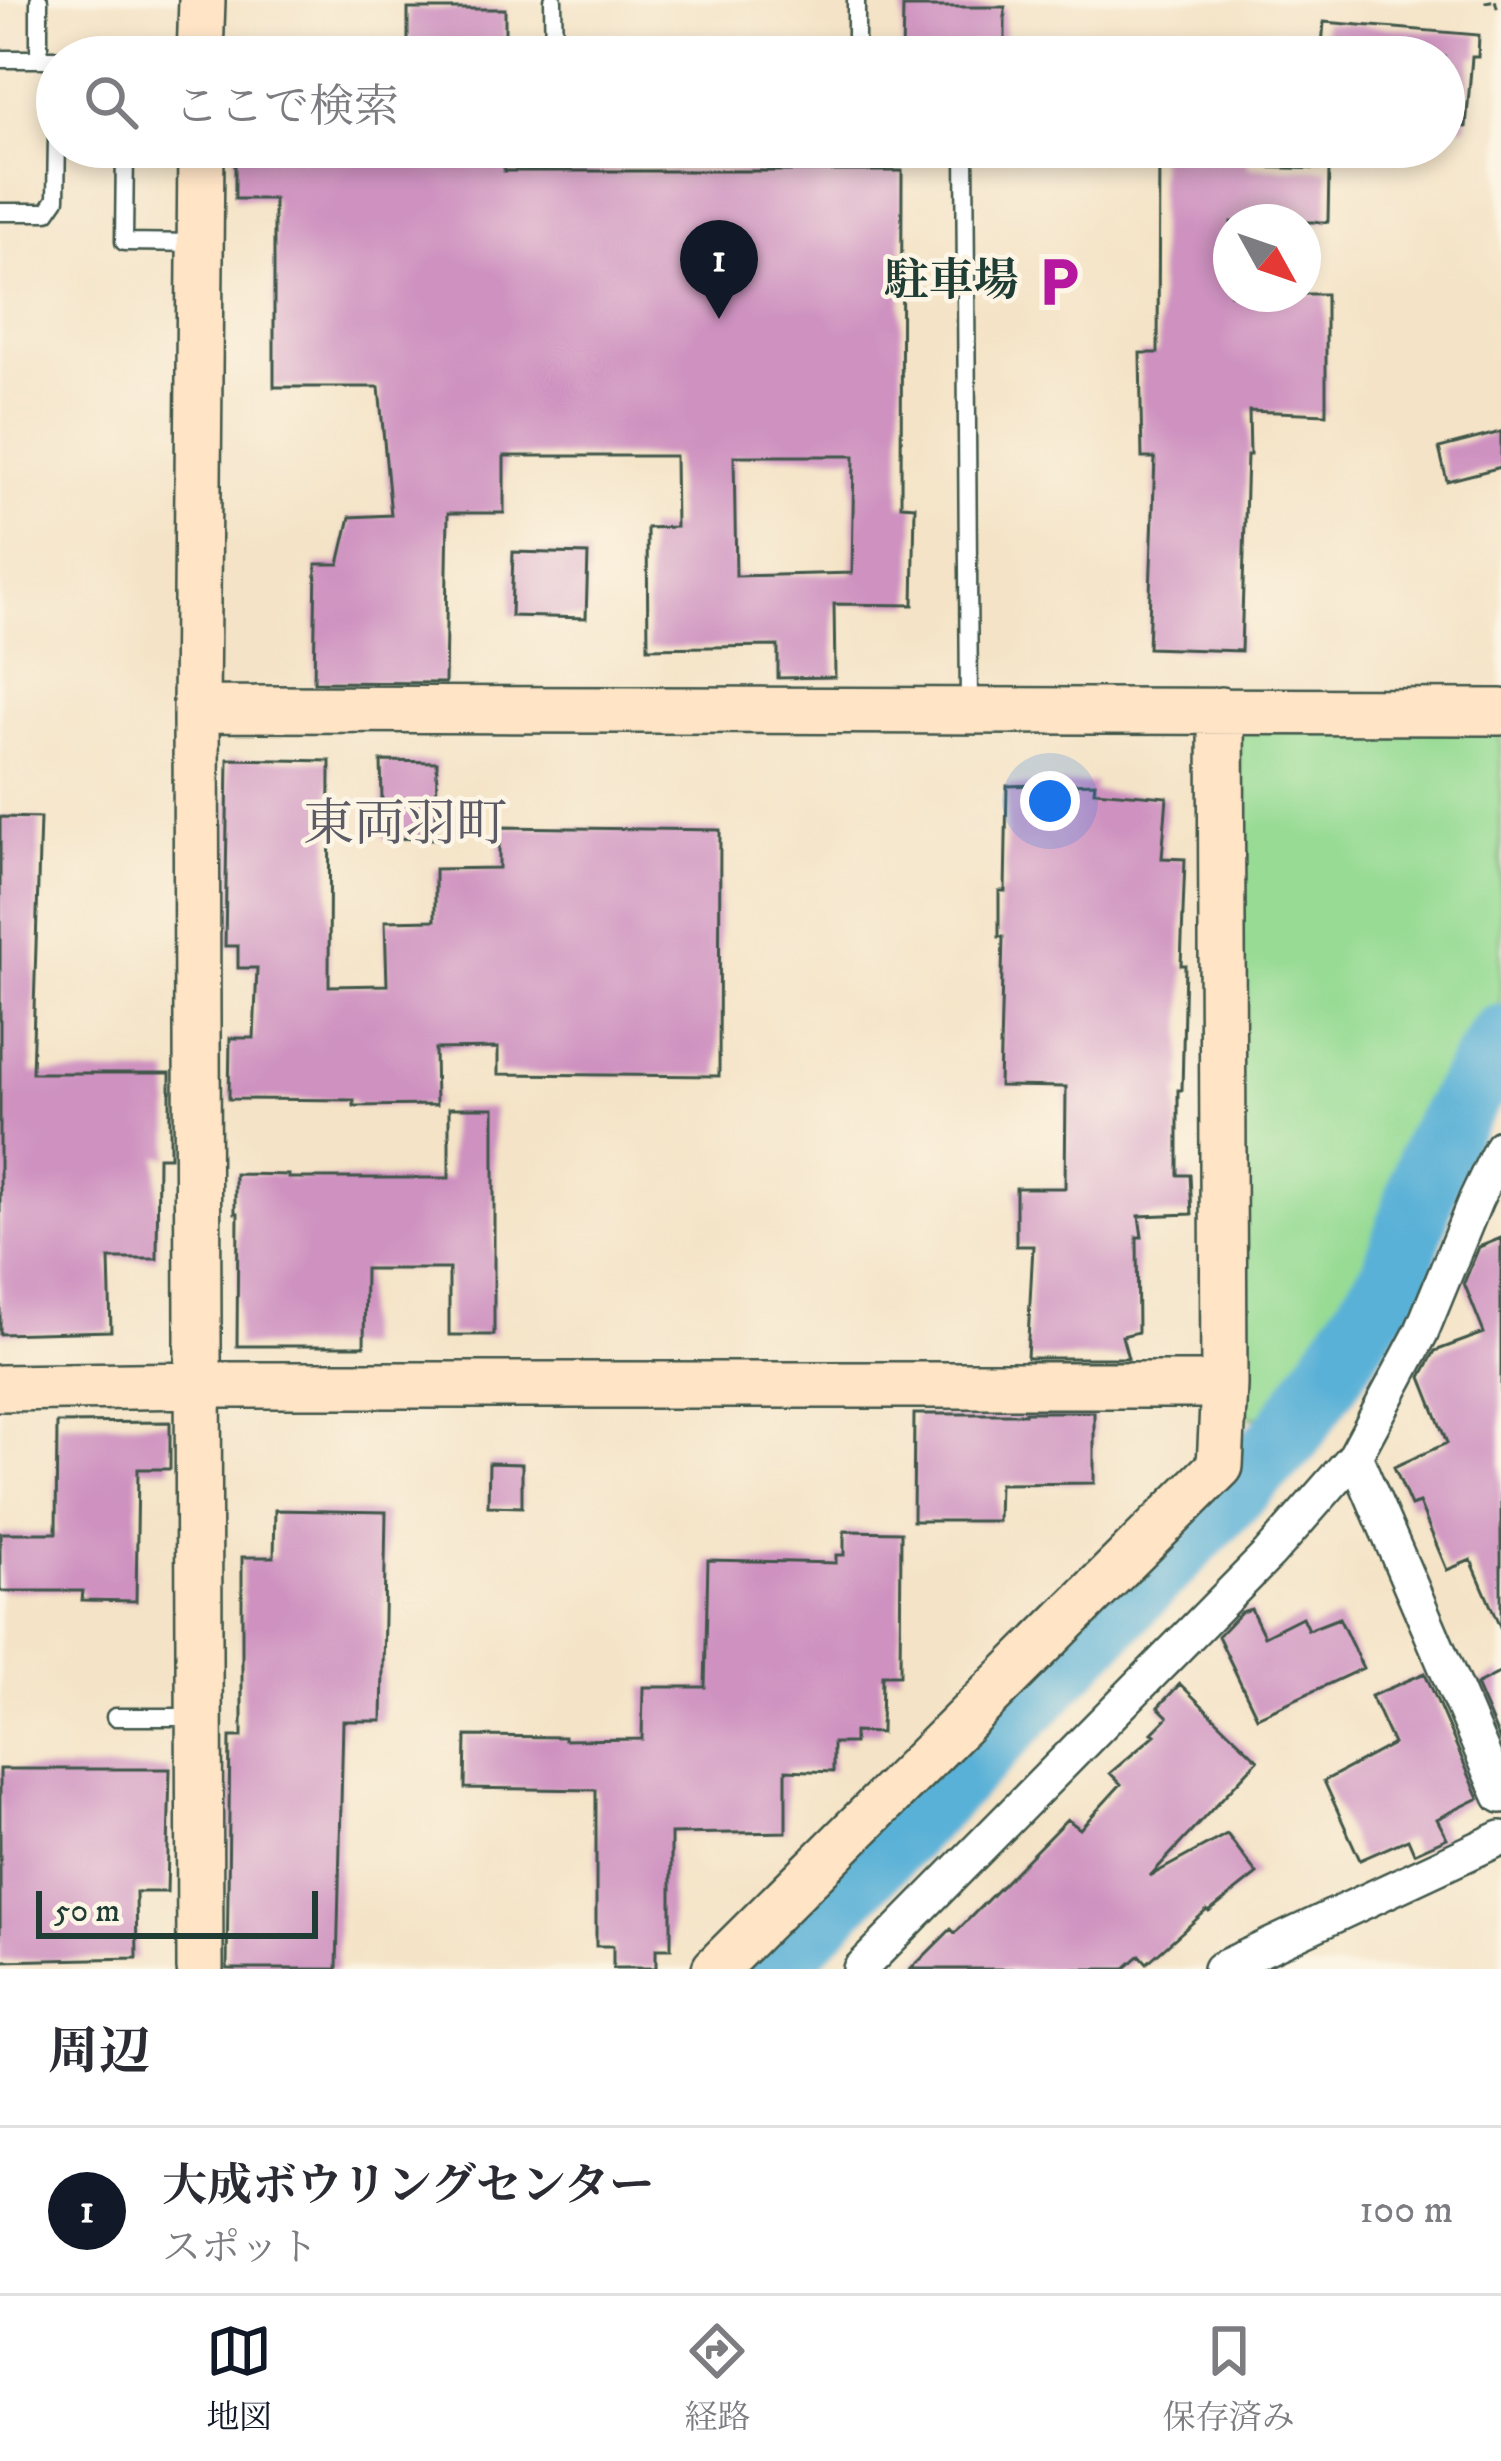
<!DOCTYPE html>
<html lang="ja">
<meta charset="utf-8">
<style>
:root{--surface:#fff;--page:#f7f7f7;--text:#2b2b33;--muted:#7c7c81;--line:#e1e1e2;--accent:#111827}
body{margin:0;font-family:"IM FELL DW Pica","Noto Serif JP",serif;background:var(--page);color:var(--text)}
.compass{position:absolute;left:1213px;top:204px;width:108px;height:108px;border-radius:50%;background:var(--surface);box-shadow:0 6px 18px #0003;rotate:130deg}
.scale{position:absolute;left:36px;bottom:30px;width:282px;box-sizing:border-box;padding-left:12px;border:6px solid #1f3d34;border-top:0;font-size:33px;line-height:42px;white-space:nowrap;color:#1f3d34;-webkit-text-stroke:9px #fcf5e5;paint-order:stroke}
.you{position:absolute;left:1050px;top:801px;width:42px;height:42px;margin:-30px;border:9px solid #fff;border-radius:50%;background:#1a73e8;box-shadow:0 0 0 18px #1a73e833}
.badge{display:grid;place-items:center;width:78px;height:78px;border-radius:50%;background:var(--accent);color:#fff;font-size:39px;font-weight:700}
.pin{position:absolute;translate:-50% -99px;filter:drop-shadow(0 3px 6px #0008)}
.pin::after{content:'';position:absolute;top:63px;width:42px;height:36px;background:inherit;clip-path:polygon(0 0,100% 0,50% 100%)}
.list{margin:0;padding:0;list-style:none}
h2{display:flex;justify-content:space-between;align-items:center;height:156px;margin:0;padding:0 48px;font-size:51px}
h2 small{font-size:39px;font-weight:400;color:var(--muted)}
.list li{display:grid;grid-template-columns:78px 1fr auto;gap:36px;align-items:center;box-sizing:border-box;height:168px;padding:0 48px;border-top:3px solid var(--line)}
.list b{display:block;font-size:45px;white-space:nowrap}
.list p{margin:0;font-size:39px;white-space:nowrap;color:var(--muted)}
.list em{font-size:39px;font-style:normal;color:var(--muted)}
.icon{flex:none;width:66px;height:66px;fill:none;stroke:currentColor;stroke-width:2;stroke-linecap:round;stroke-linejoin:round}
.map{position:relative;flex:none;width:1501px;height:1969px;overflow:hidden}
.search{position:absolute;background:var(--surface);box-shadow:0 6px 18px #0003;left:36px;right:36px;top:36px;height:132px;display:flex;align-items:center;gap:30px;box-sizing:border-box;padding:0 42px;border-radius:66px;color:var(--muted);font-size:45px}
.sheet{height:324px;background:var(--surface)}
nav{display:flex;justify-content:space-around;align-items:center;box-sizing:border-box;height:168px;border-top:3px solid var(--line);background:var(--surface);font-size:33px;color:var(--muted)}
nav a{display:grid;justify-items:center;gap:6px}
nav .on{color:var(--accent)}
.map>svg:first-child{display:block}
</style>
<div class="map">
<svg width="1501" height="1969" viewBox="0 0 1501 1969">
<rect width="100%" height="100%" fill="#fcf5e5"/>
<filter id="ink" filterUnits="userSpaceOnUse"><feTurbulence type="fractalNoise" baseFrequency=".00833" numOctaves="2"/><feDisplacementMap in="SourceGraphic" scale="24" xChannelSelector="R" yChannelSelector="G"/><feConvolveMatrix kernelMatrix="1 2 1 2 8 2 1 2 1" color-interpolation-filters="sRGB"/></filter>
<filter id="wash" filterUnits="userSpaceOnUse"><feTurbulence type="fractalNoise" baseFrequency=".004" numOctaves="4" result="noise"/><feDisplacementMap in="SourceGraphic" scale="48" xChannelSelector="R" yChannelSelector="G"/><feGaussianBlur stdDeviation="2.7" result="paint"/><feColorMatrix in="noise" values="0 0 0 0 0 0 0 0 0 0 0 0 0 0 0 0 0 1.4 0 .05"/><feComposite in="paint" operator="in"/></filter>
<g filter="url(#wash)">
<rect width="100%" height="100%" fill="#f4e3c6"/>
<path fill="#97db94" stroke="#5b8c64" stroke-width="3" d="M 1238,726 L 1501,729 L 1501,1028 L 1429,1142 L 1387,1274 L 1278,1429 L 1261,1417 L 1237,1416 Z"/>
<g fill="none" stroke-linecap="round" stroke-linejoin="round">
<path stroke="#5ab1d7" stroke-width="69" d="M 769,1969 L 1288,1435 L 1395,1276 L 1436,1147 L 1501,1039"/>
</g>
<g id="blocks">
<path fill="#ce91c0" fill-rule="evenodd" d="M 903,7 L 1005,7 L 1005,57 L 902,57 Z
M 408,9 L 505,9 L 505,57 L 408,57 Z
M 1324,22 L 1479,35 L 1478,57 L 1472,57 L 1466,127 L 1444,126 L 1444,57 L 1321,57 Z
M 235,147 L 504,147 L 504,171 L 902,171 L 901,505 L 915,506 L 913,605 L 834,604 L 835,677 L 778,678 L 778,646 L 648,648 L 647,528 L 676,527 L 675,456 L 504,456 L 504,513 L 448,513 L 445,683 L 314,682 L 316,564 L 339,564 L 350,517 L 391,515 L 379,387 L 274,387 L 274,199 L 235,199 ZM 734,456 L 854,456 L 852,573 L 736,576 Z
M 1159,147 L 1248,147 L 1248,167 L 1329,169 L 1328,222 L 1231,222 L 1231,294 L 1326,294 L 1326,414 L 1249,411 L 1250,455 L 1247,455 L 1241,651 L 1148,648 L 1155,458 L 1142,458 L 1140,353 L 1158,353 Z
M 1501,432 L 1501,467 L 1447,481 L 1439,448 Z
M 513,552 L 588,554 L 586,618 L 511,616 Z
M 228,759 L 330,761 L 329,986 L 387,985 L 385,921 L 435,920 L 435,869 L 499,868 L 499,827 L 720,830 L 719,1076 L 498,1074 L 498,1048 L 435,1049 L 436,1105 L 354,1106 L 354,1100 L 229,1099 L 230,1038 L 254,1038 L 257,968 L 238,968 L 238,946 L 225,946 Z
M 381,761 L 437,762 L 436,839 L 383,838 Z
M 1095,783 L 1094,791 L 1167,797 L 1162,858 L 1185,859 L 1181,965 L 1185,965 L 1182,1090 L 1178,1090 L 1178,1175 L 1190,1175 L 1192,1214 L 1139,1216 L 1142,1237 L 1137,1237 L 1138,1332 L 1122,1336 L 1128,1358 L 1027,1358 L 1033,1246 L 1016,1246 L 1016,1188 L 1065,1188 L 1066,1087 L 999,1086 L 1003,937 L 999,937 L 999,891 L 1005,891 L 1007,786 Z
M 0,817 L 40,818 L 32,1073 L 170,1073 L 170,1157 L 158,1157 L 157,1259 L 109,1259 L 111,1331 L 0,1334 Z
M 449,1108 L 494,1108 L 494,1335 L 449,1335 L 449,1269 L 365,1269 L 364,1346 L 237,1346 L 238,1213 L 235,1213 L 235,1174 L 288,1175 L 288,1178 L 449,1178 Z
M 1501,1238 L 1501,1630 L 1471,1560 L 1447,1570 L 1419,1503 L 1411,1506 L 1394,1467 L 1447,1443 L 1421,1377 L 1435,1351 L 1484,1333 L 1464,1283 L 1479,1247 Z
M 1025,1412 L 1094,1412 L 1094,1483 L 999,1484 L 998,1521 L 913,1521 L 914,1414 L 1025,1414 Z
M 170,1422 L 170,1469 L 138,1469 L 136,1601 L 82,1600 L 83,1591 L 0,1591 L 0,1533 L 56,1533 L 57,1423 Z
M 489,1463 L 522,1464 L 522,1507 L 488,1506 Z
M 275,1510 L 386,1512 L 382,1721 L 343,1721 L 337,1969 L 227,1969 L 230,1737 L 242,1737 L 242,1557 L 274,1557 Z
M 844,1531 L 901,1532 L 900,1675 L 882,1675 L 881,1733 L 854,1732 L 854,1743 L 833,1743 L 833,1772 L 786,1770 L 786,1832 L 671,1834 L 671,1949 L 656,1949 L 656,1968 L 613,1968 L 613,1946 L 596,1946 L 596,1790 L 465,1788 L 466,1736 L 564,1737 L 564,1740 L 642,1739 L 643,1687 L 705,1687 L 708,1560 L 836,1563 L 836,1555 L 844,1555 Z
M 1251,1609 L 1264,1636 L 1302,1617 L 1308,1630 L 1339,1618 L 1363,1668 L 1257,1717 L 1218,1636 L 1241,1612 Z
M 1501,1672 L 1501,1743 L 1476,1685 Z
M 1425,1673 L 1479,1798 L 1437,1819 L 1447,1838 L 1414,1853 L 1408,1839 L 1360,1860 L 1324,1781 L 1393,1744 L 1371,1696 Z
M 1180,1684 L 1258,1760 L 1150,1876 L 1227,1834 L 1257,1874 L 1209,1912 L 1207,1910 L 1147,1963 L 1140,1955 L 1124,1969 L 911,1969 L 951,1929 L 955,1933 L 1067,1819 L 1080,1829 L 1121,1784 L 1110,1773 L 1155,1735 L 1152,1733 L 1168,1717 L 1158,1707 Z
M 0,1769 L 170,1769 L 167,1892 L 136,1892 L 137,1958 L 0,1961 Z"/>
</g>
</g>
<g filter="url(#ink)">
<use href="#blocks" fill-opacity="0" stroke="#3f564a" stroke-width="3"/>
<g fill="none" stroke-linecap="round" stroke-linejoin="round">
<g stroke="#3f564a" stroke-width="21">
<path id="lane" d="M 553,0 L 554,57
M 856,0 L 856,57
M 0,59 L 57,59
M 39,59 L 39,0
M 125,147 L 124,242 L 201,243
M 965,147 L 969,709
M 0,212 L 47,212 L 56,199 L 57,137
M 115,1717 L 198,1717"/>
</g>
<g stroke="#3f564a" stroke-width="38">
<path id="street" d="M 1355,1456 L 1501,1796
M 860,1969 L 1269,1554 L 1355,1456 L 1421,1333 L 1476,1199 L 1501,1147
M 1220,1969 L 1501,1838"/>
</g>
<g stroke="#3f564a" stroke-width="50">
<path id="secondary" d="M 200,57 L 202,0
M 196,709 L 1501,712
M 0,1388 L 198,1385 L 1224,1385
M 200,1969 L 196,709 L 201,147
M 715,1969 L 1220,1466 L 1224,1385 L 1221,710"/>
</g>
<path stroke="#3f564a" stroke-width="8" stroke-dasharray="3 9" stroke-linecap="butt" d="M 1488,0 L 1489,6 L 1501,3"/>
<use href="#lane" stroke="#fff" stroke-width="16"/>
<use href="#street" stroke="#fff" stroke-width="33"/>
<use href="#secondary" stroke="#ffe4c6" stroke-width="45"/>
</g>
</g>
<defs>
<g id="parking-bare" transform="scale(4.14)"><path d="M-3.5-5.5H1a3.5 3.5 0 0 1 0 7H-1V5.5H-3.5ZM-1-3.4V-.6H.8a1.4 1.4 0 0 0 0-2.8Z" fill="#b5179e" stroke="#fcf5e5" stroke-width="2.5" paint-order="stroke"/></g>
</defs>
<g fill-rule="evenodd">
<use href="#parking-bare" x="1059" y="282"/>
</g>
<g text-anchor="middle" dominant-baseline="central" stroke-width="9" stroke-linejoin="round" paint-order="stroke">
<g font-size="45" font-weight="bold" fill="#1f3d34" stroke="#fcf5e5" text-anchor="end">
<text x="1019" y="282">駐車場</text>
</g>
<g font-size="51" fill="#5c5a65" stroke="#fcf5e5">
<text x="405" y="825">東両羽町</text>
</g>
</g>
</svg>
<svg class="compass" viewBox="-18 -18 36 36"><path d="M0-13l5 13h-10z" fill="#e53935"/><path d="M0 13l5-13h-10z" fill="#7c7c81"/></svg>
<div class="scale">50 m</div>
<div class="you"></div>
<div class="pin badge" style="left:719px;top:319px">1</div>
<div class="search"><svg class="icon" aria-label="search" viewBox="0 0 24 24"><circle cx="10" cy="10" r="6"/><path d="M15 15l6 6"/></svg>ここで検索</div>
</div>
<section class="sheet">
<h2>周辺<small></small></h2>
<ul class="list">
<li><span class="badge">1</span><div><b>大成ボウリングセンター</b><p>スポット</p></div><em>100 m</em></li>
</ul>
</section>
<nav>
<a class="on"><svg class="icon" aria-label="map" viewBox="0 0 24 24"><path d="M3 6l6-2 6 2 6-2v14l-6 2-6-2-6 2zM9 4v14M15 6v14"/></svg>地図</a>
<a><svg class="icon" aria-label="directions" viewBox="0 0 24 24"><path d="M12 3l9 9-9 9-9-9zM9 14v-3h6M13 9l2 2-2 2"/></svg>経路</a>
<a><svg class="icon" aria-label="saved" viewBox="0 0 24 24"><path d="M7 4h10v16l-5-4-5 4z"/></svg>保存済み</a>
</nav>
